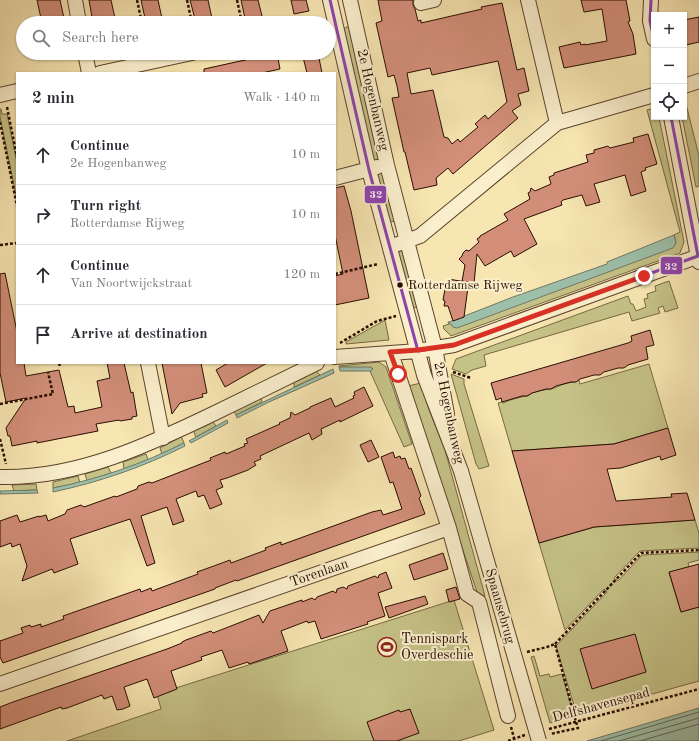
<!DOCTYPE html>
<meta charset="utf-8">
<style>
:root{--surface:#fff;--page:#f7f7f7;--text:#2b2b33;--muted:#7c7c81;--line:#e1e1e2}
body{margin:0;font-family:"Old Standard TT",serif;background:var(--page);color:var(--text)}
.controls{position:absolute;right:12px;top:12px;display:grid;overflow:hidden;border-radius:0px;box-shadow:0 1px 3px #0004}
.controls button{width:36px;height:36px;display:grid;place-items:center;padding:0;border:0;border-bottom:1px solid var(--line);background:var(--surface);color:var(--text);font:20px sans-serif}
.stop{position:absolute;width:12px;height:12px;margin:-9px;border:3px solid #d93025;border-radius:50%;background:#fff}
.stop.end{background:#d93025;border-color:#fff;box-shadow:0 1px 4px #0008}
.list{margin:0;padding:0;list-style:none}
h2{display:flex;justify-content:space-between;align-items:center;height:52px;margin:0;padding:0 16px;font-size:17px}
h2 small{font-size:13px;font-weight:400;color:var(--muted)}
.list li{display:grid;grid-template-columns:26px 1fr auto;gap:12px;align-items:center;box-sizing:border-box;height:60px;padding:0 16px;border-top:1px solid var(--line)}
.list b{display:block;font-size:15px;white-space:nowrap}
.list p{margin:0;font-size:13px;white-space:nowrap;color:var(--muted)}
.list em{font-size:13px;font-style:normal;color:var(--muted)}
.icon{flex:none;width:22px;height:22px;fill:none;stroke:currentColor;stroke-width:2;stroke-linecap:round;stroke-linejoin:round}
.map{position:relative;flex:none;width:699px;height:741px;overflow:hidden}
.search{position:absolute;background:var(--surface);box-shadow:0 1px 3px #0004;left:16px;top:16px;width:320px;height:44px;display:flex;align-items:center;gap:10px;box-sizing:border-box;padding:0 14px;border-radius:22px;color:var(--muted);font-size:15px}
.panel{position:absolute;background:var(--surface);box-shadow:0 1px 3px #0004;left:16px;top:72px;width:320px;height:292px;border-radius:0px}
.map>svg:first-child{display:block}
</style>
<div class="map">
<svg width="699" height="741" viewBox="0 0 699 741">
<rect width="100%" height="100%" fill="#f7e6b2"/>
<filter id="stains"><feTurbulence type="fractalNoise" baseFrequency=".005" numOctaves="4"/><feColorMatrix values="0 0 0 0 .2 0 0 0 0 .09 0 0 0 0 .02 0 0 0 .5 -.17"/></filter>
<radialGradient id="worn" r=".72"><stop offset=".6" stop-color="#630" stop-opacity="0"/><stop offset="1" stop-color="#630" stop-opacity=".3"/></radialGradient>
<path fill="#c5c287" stroke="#786844" d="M 347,27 L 350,27 L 380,159 L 374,161 L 343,29 Z
M 684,96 L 699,156 L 699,186 L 696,187 L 682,117 L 684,117 Z
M 0,109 L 1,109 L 2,114 L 7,114 L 17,163 L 17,200 L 0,117 Z
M 651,109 L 654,109 L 654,117 L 659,117 L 684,242 L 680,253 L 451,336 L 444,329 L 443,326 L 449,324 L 448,322 L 449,322 L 451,325 L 676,243 L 674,235 L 680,232 L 647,110 Z
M 380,173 L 383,173 L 398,220 L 387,223 L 377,176 Z
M 402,250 L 420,306 L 410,309 L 398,251 Z
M 669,281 L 678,308 L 665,312 L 663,306 L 658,308 L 660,313 L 632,321 L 629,312 L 484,355 L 486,366 L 472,370 L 466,374 L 452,369 L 456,359 L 628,296 L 631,304 L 633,304 L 636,311 L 646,307 L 644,299 L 648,298 L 647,294 L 656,291 L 655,286 Z
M 385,320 L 389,340 L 346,344 L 346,342 Z
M 379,362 L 386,367 L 412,444 L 404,447 L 370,371 L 371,371 L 372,368 L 339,367 L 339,366 Z
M 649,364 L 668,428 L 613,444 L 512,451 L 498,403 L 502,402 L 503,403 C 511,399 518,398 526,396 C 529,396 529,395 532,393 C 537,391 544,390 550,389 C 554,389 560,385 564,384 C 569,382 575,383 579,380 L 580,384 Z
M 315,370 L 320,375 L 294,387 L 294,382 L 306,377 L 305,375 Z
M 451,374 L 464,379 L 464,384 L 489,466 L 479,469 L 476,464 Z
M 421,383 L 429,410 L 445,450 L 485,596 L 480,595 L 477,592 L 408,386 Z
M 261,398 L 262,402 L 236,415 L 234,411 Z
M 213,422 L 216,426 L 196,437 L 193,430 L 201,425 L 203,427 Z
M 181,436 L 184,443 L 162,454 L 160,448 L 177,439 L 177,438 Z
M 146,454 L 148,460 L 124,469 L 123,462 Z
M 108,467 L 111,473 L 87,481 L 85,474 Z
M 78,476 L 80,483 L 53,488 L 53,482 Z
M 36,484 L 37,490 L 14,491 L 12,485 Z
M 695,520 L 699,533 L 699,548 L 640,551 L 614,578 L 618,581 L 642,555 L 699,552 L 699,560 L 688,563 L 689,567 L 669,573 L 681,612 L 699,607 L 699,681 L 577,715 L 556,646 L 607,592 L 604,589 L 565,630 L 539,543 L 595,527 Z
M 454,600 L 494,730 L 459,741 L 67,741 L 161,709 L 157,694 Z
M 534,656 L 540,676 L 549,674 L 550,677 L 562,674 L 574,716 L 550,723 L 531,657 Z"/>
<path fill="#9dc0ab" stroke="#6f7867" d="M 674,235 L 676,243 L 673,248 L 457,328 L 453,327 L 449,322 L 513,297 L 607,264 L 607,262 Z
M 339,367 L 370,367 L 373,369 L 371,371 L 340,371 Z
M 333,369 L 334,373 L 269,402 L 237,418 L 236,415 Z
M 227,420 L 228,423 L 191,443 L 189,441 Z
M 184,443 L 185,446 C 143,467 100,482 53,492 L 53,488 C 99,479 142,464 184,443 Z
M 37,490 L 38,493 L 0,494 L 0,491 Z
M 699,708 L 699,741 L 587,741 Z"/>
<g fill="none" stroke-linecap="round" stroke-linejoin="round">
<path stroke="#646656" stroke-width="1" d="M 601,741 L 699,712
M 619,741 L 699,718
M 640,741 L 699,724"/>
</g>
<path fill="#d28e79" stroke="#2a0d00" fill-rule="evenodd" d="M 37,0 L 60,0 L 65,23 L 42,23 Z
M 89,0 L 111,0 L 116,23 L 93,23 Z
M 141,0 L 158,0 L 163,23 L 146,23 Z
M 190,0 L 208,0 L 213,23 L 196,23 Z
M 241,0 L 258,0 L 263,20 L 246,23 Z
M 291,0 L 306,0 L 309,11 L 294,14 Z
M 378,0 L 413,0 L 413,5 L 415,9 L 418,21 L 421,20 L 421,23 L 482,9 L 481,7 L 502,3 L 517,70 L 524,68 L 529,91 L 518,94 L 521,105 L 512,111 L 518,118 L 453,174 L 448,168 L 436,178 L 437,185 L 414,190 L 405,152 L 404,152 L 392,98 L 399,97 L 397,86 L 394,75 L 388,77 L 376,23 L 382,21 ZM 498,61 L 507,102 L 488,119 L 485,115 L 475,124 L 478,127 L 460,142 L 458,139 L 452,144 L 448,138 L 444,137 L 433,90 L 411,94 L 407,73 L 430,68 L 432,75 Z
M 581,0 L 626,0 L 630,21 L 628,22 L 633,34 L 636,54 L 564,68 L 559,47 L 580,42 L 581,45 L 585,44 L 585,45 L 607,41 L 602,9 L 584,12 Z
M 699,17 L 699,42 L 686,45 L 684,35 L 684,20 Z
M 277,53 L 280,69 L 262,73 L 204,73 L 204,69 Z
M 302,53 L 318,53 L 322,73 L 307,73 Z
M 648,134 L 657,164 L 645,168 L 646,170 L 641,172 L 646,191 L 631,196 L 625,175 L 594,184 L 600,202 L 586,206 L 582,195 L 563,200 L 561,202 L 562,205 L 524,219 L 537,244 L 514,257 L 511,251 L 485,266 L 477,254 L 474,283 L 462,281 L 465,265 L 459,259 L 462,256 L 463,253 L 466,250 L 469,251 L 479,242 L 477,239 L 480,237 L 480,236 L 508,220 L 504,214 L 530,199 L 528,193 L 530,192 L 531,188 L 535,191 L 551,184 L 549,177 L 554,175 L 554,173 L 588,162 L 586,155 L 594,153 L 594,150 L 608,146 L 610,148 L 634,142 L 633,138 Z
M 344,186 L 351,211 L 369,298 L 335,305 L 335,276 L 343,274 L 335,235 L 335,188 Z
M 5,273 L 17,332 L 17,363 L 24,363 L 26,376 L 59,370 L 68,407 L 74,406 L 75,413 L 102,407 L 97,381 L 110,378 L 107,363 L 124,363 L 131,393 L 133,392 L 137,416 L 132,417 L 132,419 L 120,421 L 119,420 L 96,424 L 98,431 L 37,443 L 37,441 L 12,446 L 10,436 L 8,436 L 6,428 L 26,398 L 6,402 L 0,373 L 0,274 Z
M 448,279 L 466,282 L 468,287 L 464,317 L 453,321 L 448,306 L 444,306 L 445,301 L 443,300 L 446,284 L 448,284 Z
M 650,330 L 654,345 L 646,347 L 648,359 L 628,365 L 624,368 L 618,368 L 604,372 L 600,375 L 594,375 L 580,379 L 576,382 L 571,382 L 556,386 L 551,389 L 546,389 L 532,393 L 527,396 L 522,396 L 502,402 L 501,398 L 496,400 L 491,383 L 628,343 L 632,341 L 631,336 Z
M 162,363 L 201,363 L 207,393 L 202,394 L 203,397 L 180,403 L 172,414 Z
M 228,363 L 267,363 L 225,387 L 216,370 Z
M 364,387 L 373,406 L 340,422 L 340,420 L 321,429 L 322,434 L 312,440 L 309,433 L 260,456 L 261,459 L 254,462 L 256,465 L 248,470 L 227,478 L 220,480 L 223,487 L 216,490 L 222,504 L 210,509 L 204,495 L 198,497 L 196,491 L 176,499 L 184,521 L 173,525 L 167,507 L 141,516 L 155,563 L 147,566 L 130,519 L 70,539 L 78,564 L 54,573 L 52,569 L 22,581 L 27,566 L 20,544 L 12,547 L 11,543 L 0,547 L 0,521 L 17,515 L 20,522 L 39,516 L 39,517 L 46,515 L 48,521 L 65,514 L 67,510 L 81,505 L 84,507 L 115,496 L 116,497 L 137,489 L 138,486 L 149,482 L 152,483 L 211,460 L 210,458 L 225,452 L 226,454 L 245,446 L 244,444 L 248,443 L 246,439 L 280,424 L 279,423 L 290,418 L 291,412 L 295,415 L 310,408 L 310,407 L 331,398 L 335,407 L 354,398 L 353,396 L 355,395 L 354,392 Z
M 668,428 L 676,455 L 661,460 L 660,456 L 621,468 L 607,469 L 616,501 L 672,497 L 671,494 L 687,493 L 695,520 L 594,527 L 539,543 L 512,451 L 614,444 Z
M 371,440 L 379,457 L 368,462 L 360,445 Z
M 393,452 L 395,458 L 400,456 L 401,459 L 405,458 L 409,469 L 411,468 L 421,496 L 419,498 L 425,514 L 237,581 L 236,580 L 215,588 L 215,589 L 3,663 L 0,657 L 0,641 L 23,633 L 21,628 L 30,625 L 31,627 L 41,624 L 41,627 L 64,619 L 63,616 L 140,589 L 141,592 L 151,588 L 152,591 L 198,574 L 197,572 L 211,567 L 230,560 L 231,563 L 266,550 L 265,548 L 281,542 L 281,545 L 372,512 L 381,510 L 383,515 L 402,509 L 393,482 L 390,483 L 381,457 Z
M 443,553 L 448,569 L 414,580 L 409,565 Z
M 699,564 L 699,607 L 681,612 L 669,572 Z
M 386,572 L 392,588 L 378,593 L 385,616 L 367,622 L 368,624 L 321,639 L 315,621 L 308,623 L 307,621 L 281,631 L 288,651 L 249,664 L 248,662 L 229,668 L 222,650 L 201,657 L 202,660 L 171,671 L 177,689 L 154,698 L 147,679 L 124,687 L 130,706 L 123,709 L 117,710 L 112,696 L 104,699 L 102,695 L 67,708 L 62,709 L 61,707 L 0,729 L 0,707 L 13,702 L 167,649 L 182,643 L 182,642 L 186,640 L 211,631 L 213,633 L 259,615 L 263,623 L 270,611 L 302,600 L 302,602 L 312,598 L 315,600 L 317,597 L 333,591 L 336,593 L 337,589 L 343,587 L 347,589 L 348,586 L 375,576 L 378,578 L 379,575 Z
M 456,587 L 460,599 L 449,602 L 446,590 Z
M 425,596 L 428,604 L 389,618 L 385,607 Z
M 635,634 L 646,672 L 592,689 L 580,649 Z
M 410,709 L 419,733 L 397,741 L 374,741 L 367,722 L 399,710 L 400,712 Z"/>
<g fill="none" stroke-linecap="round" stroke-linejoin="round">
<g stroke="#5d432c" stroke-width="16">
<path id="minor" d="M 75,0 L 79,23
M 330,0 L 369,170 L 424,375 L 461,471
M 350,0 L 387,165 L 435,348 L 447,414
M 528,0 L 557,123
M 651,0 L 650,21 L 654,39
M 421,3 L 434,0
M 85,53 L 89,73
M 100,73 L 192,53
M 684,86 L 699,81
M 0,95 L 17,91
M 671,117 L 699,262
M 335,178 L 377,167
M 398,244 L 420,236 L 557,123 L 654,95
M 391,353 L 449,528
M 335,357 L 418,351 L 454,345 L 699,256
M 148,363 L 163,438
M 0,477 C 77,479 151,444 219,411 C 251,395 284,379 317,363
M 0,684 L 449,528 L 467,594 L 479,602 L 508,716"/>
</g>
<path stroke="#2a0d00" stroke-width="2.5" stroke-dasharray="3 2" stroke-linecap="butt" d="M 137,0 L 142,23
M 187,0 L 192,23
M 237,0 L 242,23
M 7,107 L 17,157
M 0,122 L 17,206
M 0,245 L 17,243
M 335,274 L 378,264
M 340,343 L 377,321 L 396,316
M 59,363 L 60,366
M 453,372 L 471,378
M 0,404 L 53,394 L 48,372
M 0,439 L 6,464
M 555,644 L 641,553 L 699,550
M 527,652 L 547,647 L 555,644 L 576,722 L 578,728 L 550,734
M 511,727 L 514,738
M 549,729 L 699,689
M 508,741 L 525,735"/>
<use href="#minor" stroke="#faefcd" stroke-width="14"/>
<g stroke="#5d432c" stroke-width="16" stroke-linecap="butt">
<path id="minor-bridge" d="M 461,471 L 539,741"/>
</g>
<use href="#minor-bridge" stroke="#faefcd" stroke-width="14"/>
<g stroke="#faefcd" stroke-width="6">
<path id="bus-1" d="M 330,0 L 369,170 L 418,351 L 454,345 L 698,256 L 671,117
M 651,0 L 650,21 L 654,39"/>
</g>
<use href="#bus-1" stroke="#8e44ad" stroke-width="3"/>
</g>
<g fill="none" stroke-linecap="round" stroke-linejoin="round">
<path stroke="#d93025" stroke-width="5" d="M 398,374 L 390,352 L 418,350 L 454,345 L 644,276"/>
</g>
<defs>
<g id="stadium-ring" transform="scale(1)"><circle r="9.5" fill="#faefcd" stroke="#8f2418" stroke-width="1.5"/><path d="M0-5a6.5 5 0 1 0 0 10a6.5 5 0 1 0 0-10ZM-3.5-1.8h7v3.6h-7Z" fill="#8f2418"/></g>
</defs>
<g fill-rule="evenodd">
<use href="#stadium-ring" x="387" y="647"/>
</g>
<circle fill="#2a0d00" stroke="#faefcd" stroke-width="1.5" cx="400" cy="285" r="3.5"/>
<g text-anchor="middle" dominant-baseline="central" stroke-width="4" stroke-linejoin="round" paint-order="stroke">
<g font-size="13" fill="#2a0d00" stroke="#faefcd" text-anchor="start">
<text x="408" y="285">Rotterdamse Rijweg</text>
</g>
<g font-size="14" fill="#2a0d00" stroke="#faefcd">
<text transform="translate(373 100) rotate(77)">2e Hogenbanweg</text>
<text transform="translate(449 413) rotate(78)">2e Hogenbanweg</text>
<text transform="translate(319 573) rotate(-19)">Torenlaan</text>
<text transform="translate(500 606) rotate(74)">Spaansebrug</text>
<text transform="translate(601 705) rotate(-15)">Delfshavensepad</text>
</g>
<g font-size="14" fill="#2a0d00" stroke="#faefcd" text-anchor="start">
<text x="401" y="639">Tennispark<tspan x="401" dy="16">Overdeschie</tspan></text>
</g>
</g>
<g stroke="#faefcd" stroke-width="1.5">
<rect x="364" y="185" width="23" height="19" rx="4" fill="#8e44ad"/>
<rect x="660" y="256" width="23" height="19" rx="4" fill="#8e44ad"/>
</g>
<g font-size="11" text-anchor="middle" font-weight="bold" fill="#fff">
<text x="376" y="198">32</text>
<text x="671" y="270">32</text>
</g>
<rect width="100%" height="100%" filter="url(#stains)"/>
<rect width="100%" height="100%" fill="url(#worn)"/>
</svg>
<div class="controls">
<button>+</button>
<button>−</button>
<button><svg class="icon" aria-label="locate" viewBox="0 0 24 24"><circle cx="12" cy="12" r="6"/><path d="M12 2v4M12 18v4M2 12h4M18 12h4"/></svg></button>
</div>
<div class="stop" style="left:398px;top:374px"></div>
<div class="stop end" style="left:644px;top:276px"></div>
<div class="search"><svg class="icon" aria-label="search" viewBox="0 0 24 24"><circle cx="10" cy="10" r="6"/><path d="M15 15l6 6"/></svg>Search here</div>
<section class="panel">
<h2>2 min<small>Walk · 140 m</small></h2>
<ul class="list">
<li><svg class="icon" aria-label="ahead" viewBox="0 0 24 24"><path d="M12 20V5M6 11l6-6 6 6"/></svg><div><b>Continue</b><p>2e Hogenbanweg</p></div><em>10 m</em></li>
<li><svg class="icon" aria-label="right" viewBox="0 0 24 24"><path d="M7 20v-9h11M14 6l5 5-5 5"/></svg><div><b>Turn right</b><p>Rotterdamse Rijweg</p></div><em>10 m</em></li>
<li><svg class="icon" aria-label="ahead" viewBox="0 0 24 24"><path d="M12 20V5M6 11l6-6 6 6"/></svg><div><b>Continue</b><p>Van Noortwijckstraat</p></div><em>120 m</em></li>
<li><svg class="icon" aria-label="arrive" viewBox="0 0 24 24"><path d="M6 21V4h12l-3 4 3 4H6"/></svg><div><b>Arrive at destination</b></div></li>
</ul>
</section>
</div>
